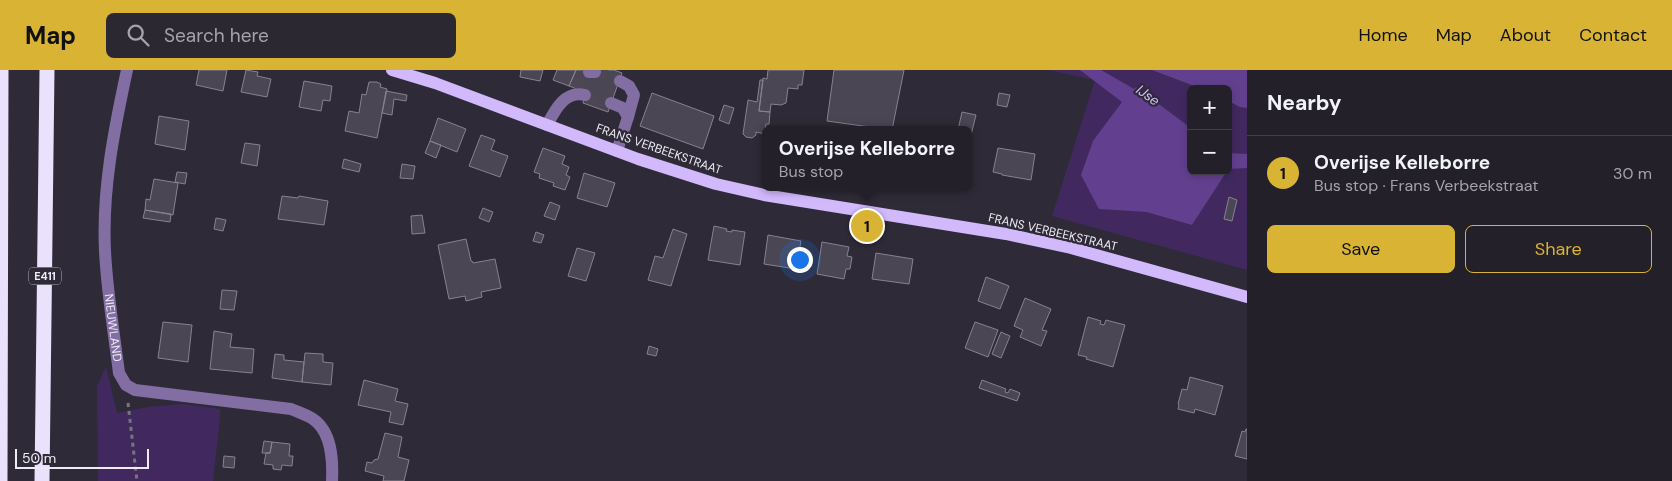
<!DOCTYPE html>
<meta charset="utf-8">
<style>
:root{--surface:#232029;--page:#2b2831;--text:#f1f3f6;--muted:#a3a3a8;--line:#403e46;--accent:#d9b334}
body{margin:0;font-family:"DM Sans",sans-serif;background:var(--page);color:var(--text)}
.controls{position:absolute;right:15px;top:15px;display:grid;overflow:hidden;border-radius:8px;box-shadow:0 2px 8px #0003}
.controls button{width:45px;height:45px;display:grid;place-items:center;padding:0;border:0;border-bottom:1px solid var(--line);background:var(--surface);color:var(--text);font:25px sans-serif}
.scale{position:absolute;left:15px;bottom:12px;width:134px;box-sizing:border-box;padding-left:5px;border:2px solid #eeebf4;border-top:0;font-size:14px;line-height:18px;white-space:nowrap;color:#eeebf4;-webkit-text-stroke:4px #2f2a37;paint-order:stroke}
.you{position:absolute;left:799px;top:189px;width:18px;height:18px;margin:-12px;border:4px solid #fff;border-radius:50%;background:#1a73e8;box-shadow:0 0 0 8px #1a73e833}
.badge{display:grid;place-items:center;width:32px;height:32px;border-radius:50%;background:var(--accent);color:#111;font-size:16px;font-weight:700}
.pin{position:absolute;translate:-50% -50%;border:2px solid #fff;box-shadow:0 1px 5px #0006}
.popup{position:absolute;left:762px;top:56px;width:210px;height:65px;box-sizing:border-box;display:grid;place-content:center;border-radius:8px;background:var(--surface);filter:drop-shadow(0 1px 4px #0005);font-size:16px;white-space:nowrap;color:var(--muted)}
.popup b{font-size:19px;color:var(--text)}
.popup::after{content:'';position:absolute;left:50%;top:100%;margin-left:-10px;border:10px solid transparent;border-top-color:var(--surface)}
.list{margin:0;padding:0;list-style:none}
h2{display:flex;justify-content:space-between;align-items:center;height:65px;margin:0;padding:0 20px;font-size:21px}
h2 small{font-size:16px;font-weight:400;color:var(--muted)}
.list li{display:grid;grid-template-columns:32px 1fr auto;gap:15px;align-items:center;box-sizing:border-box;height:75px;padding:0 20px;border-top:1px solid var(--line)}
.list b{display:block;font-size:19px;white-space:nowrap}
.list p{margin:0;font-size:16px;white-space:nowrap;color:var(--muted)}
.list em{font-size:16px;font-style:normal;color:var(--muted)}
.actions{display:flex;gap:10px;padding:15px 20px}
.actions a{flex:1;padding:11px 0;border:1px solid var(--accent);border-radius:8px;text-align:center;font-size:18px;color:var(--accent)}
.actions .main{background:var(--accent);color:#111}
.icon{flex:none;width:28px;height:28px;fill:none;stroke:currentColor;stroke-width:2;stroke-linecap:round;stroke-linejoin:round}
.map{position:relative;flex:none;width:1247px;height:411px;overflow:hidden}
header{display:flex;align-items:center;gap:30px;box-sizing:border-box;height:70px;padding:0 25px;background:var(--accent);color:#111}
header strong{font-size:24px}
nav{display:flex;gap:28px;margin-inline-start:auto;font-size:18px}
.search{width:350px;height:45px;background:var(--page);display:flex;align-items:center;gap:12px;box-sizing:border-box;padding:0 18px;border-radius:8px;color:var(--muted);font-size:19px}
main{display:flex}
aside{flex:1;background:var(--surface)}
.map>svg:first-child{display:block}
</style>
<header>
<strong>Map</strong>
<div class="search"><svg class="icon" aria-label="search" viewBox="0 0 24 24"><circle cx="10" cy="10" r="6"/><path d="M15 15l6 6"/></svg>Search here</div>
<nav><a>Home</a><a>Map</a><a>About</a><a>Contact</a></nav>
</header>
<main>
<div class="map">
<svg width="1247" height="411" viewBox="0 0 1247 411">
<rect width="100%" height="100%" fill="#2f2a37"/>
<path fill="#412960" d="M 1049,0 L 1152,0 L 1202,19 L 1191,19 L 1191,58 L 1136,17 L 1128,24 L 1117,39 L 1099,139 L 1146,142 L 1192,155 L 1227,101 L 1228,101 L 1228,31 L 1240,37 L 1247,38 L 1247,200 L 1052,146 L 1095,10 Z
M 106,297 L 117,343 L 148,337 L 183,334 L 220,339 L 220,348 L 213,411 L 98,411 L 97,316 Z"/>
<path fill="#63408f" d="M 1080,0 L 1101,0 L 1134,19 L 1136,17 L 1191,58 L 1191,101 L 1227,101 L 1192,155 L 1146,142 L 1099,139 L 1081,105 L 1093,71 L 1122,32 Z
M 1152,0 L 1247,0 L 1247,38 L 1240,37 L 1228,31 L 1228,19 L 1202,19 Z
M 1228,83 L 1247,84 L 1247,98 L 1228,99 Z"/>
<path fill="#4b4654" stroke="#878291" d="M 199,0 L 227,0 L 223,21 L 196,15 Z
M 246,0 L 258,2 L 257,6 L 271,9 L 267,27 L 241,22 Z
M 521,0 L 543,0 L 540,11 L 520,7 Z
M 557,0 L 576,0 L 569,16 L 553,10 Z
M 576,0 L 583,0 L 594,4 L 595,0 L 614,0 L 622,3 L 608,42 L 583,33 L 586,22 L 569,16 Z
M 768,0 L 804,0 L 802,15 L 798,15 L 798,19 L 788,18 L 786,33 L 781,35 L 771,34 L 770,42 L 759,41 L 763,8 L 767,9 Z
M 834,0 L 904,0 L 892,60 L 827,51 Z
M 760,10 L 763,10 L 759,41 L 770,42 L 769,54 L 766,54 L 765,64 L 756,62 L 756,65 L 752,68 L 746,67 L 743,64 L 748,30 L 757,32 Z
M 304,11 L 332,16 L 330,31 L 323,30 L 321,41 L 299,37 Z
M 369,12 L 377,12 L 381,14 L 380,17 L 387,19 L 377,68 L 345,61 L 349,41 L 359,43 L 362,24 L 366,25 Z
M 386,21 L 407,25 L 406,31 L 394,29 L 392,45 L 382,43 Z
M 652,23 L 714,46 L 703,79 L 640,56 Z
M 999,23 L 1010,25 L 1007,37 L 997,35 Z
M 724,35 L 734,38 L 729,54 L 719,50 Z
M 962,42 L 976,45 L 971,65 L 968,65 L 968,60 L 958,60 Z
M 159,46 L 189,51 L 185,80 L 155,74 Z
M 438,48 L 466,59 L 457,82 L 430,71 Z
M 858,56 L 884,60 L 858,60 Z
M 481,65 L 495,70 L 491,80 L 508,86 L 500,107 L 469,96 Z
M 430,71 L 441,75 L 436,88 L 425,83 Z
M 245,73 L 260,75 L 257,96 L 241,93 Z
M 543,78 L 565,86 L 562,94 L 569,97 L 566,105 L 570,107 L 565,120 L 553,116 L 554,113 L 539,108 L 540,104 L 534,102 Z
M 998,78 L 1035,84 L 1031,110 L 1002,105 L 1002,104 L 993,102 Z
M 344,89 L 361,94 L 359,102 L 342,98 Z
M 402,94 L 415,96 L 413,109 L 400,108 Z
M 177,102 L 187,103 L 185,114 L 175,112 Z
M 584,103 L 615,113 L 607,137 L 577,128 Z
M 154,109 L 178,113 L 173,145 L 145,140 L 146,129 L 150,130 Z
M 282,126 L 298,128 L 299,126 L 328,131 L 324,155 L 278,149 Z
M 1229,127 L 1237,130 L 1232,151 L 1224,149 Z
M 550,132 L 560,136 L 555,150 L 544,146 Z
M 483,138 L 493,142 L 489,152 L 479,148 Z
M 145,140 L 171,144 L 170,152 L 143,148 Z
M 422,145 L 425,163 L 412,164 L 411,146 Z
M 216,148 L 226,150 L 223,161 L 214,159 Z
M 714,156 L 727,159 L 726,161 L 732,162 L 732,160 L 745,162 L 740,195 L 708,190 Z
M 673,159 L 687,164 L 671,216 L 648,210 L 655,186 L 663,188 Z
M 536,162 L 544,165 L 541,173 L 533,171 Z
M 768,165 L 801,171 L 796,199 L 764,194 Z
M 466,169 L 471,191 L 472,191 L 473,193 L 495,189 L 501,218 L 481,222 L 482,227 L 466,231 L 465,226 L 449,229 L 438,175 Z
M 822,172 L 849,177 L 847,186 L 852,187 L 850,199 L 846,199 L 844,209 L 817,204 Z
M 577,178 L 595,183 L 586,211 L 568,206 Z
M 876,183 L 913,189 L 909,214 L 872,209 Z
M 986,207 L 1009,216 L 1000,239 L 978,231 Z
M 222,220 L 237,221 L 234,240 L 220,239 Z
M 1025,228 L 1051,239 L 1042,260 L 1047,261 L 1041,276 L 1020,267 L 1023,260 L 1014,256 Z
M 1088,247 L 1101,251 L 1100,254 L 1104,255 L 1106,250 L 1125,255 L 1113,297 L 1086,289 L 1087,287 L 1078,285 Z
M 163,252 L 192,255 L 188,292 L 158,288 Z
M 975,252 L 998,260 L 988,287 L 965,278 Z
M 214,261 L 232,264 L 230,277 L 254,279 L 252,303 L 210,299 Z
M 1001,262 L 1010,266 L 1001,288 L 992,284 Z
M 649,276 L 658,279 L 656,286 L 647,284 Z
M 305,283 L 323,284 L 323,292 L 333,293 L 331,315 L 302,312 Z
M 275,284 L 284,285 L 284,290 L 304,292 L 302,312 L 272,308 Z
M 1190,307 L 1223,316 L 1215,345 L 1195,339 L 1194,343 L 1178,339 L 1179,335 L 1178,334 L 1182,319 L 1187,320 Z
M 364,310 L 398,319 L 395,331 L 408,334 L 403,355 L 389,352 L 391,342 L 358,335 Z
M 982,310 L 1006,319 L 1005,322 L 1008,323 L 1010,319 L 1020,323 L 1017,331 L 979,318 Z
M 1246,359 L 1247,359 L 1247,389 L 1235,386 L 1242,361 L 1245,362 Z
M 385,363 L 402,367 L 398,387 L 409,390 L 404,411 L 383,411 L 384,406 L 365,401 L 367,392 L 372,393 L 374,390 L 378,389 Z
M 264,371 L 272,372 L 270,383 L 262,383 Z
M 272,372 L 290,374 L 289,386 L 293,386 L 292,396 L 282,395 L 281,400 L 273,399 L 273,395 L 264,394 L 266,383 L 270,383 Z
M 224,386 L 235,387 L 234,398 L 223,397 Z"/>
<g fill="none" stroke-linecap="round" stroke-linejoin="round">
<path stroke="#4c4753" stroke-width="12" stroke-dasharray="12 6" stroke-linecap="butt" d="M 595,2 L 620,11
M 575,18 L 589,2
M 585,25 L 611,33"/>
<path stroke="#78747f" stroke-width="3" stroke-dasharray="4 4" stroke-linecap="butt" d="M 128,333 L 137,411"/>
<g stroke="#836ea4" stroke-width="12">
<path id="s1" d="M 127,0 C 114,60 102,120 105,181 C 107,222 114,263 119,303 L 126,315 L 135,320 L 291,339 C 298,342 307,345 313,349 C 332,362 333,390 332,411"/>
<path d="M 589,2 L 595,2"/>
<path d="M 620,11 L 629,16 L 634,25 L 628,47"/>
<path d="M 611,33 L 623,38 L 628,47 L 617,81"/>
<path d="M 547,55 C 555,40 565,20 585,25"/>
</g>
<path stroke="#d2b9fc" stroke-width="12" d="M 392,0 L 435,13 L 638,89 L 716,114 L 764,125 L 1006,164 L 1071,178 L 1247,227"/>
<path stroke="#eae1fc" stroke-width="15" d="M 0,411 L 1,0
M 42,411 L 47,0"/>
</g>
<g text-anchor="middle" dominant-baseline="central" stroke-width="4.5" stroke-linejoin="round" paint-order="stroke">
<rect fill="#2f2a37" stroke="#b5b1bb" stroke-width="1" x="29" y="197.5" width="32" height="17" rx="4"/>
<g font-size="11" font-weight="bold" fill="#eeebf4">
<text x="45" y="206">E411</text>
</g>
<g font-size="12" fill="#eeebf4" stroke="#2f2a37">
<text transform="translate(659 79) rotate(19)">FRANS VERBEEKSTRAAT</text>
<text transform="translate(1053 162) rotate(13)">FRANS VERBEEKSTRAAT</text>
<text stroke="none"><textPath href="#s1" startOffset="260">NIEUWLAND</textPath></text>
</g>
<g font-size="14" font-style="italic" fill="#d3bafc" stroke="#2f2a37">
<text transform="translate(1148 25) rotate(35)">IJse</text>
</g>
</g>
</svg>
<div class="controls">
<button>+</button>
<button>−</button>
</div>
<div class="scale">50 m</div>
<div class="you"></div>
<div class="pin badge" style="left:867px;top:156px">1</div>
<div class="popup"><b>Overijse Kelleborre</b>Bus stop</div>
</div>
<aside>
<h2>Nearby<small></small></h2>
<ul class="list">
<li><span class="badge">1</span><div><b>Overijse Kelleborre</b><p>Bus stop · Frans Verbeekstraat</p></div><em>30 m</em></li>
</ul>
<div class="actions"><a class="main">Save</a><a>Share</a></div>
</aside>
</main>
